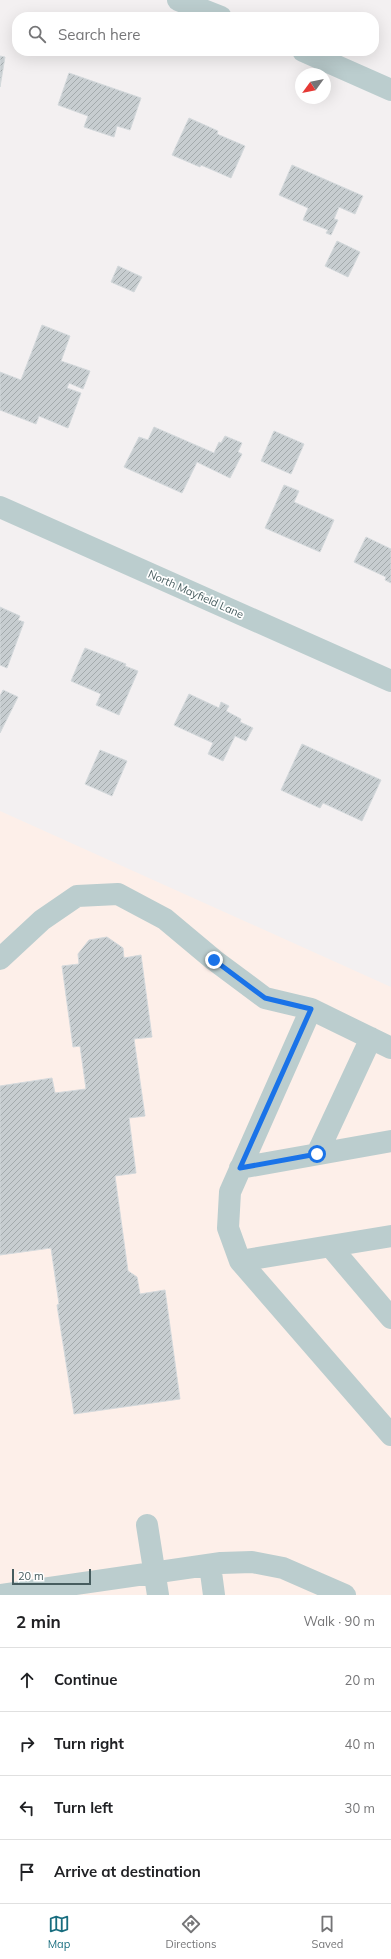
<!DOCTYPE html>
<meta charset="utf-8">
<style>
:root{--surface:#fff;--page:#f6f6f6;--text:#202124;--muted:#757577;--line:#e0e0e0;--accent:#186d7f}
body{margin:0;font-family:Mulish,sans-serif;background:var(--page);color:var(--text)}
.compass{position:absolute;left:295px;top:68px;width:36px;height:36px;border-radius:50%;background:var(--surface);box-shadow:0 4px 16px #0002;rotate:237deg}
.scale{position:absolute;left:12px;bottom:10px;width:79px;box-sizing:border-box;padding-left:4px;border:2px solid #475d5f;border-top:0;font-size:11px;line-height:14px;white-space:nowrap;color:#475d5f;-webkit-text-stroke:3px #fff;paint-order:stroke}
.stop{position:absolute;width:12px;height:12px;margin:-9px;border:3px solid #1a73e8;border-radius:50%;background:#fff}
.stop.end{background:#1a73e8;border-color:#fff;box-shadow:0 1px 4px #0008}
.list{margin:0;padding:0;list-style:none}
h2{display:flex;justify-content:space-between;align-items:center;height:52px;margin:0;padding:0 16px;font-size:17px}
h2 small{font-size:13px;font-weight:400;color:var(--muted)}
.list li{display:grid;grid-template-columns:26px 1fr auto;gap:12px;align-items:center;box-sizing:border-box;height:64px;padding:0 16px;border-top:1px solid var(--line)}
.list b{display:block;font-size:15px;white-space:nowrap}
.list em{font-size:13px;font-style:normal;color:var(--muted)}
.icon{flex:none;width:22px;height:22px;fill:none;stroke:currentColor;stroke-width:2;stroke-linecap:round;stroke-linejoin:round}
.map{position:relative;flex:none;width:391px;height:1595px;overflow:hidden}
.search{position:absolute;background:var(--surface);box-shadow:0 4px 16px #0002;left:12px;right:12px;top:12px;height:44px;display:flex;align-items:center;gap:10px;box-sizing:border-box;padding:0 14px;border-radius:16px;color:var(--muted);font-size:15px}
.sheet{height:308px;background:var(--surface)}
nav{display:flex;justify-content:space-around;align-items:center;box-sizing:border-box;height:56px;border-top:1px solid var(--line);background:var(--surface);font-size:11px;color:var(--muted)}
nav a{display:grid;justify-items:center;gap:2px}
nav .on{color:var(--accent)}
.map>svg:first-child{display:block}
</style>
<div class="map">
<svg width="391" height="1595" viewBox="0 0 391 1595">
<defs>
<pattern id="building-hatch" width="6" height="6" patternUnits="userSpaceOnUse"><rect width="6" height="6" fill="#c7cdd0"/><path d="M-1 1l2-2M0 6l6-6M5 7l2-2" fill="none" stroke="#a3aaac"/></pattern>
</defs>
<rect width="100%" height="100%" fill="#f3f0f1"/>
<path fill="#fdefe9" d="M 0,811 L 391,987 L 391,1595 L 0,1595 Z"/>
<path fill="url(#building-hatch)" stroke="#d4d9dc" d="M 0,56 L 5,57 L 0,87 Z
M 69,73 L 141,98 L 130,130 L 117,126 L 114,137 L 84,127 L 88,116 L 58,105 Z
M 189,118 L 218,131 L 217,134 L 245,146 L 231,178 L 201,165 L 200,167 L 172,155 Z
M 292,165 L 363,196 L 355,214 L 339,207 L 334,219 L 338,220 L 331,235 L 326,233 L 328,230 L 303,220 L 308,208 L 279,195 Z
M 337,241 L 360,252 L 348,277 L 325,266 Z
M 118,266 L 142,277 L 134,292 L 111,282 Z
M 42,325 L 70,336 L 61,361 L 90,371 L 83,389 L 69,383 L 67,388 L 81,393 L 68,428 L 39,416 L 36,424 L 0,410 L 0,372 L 21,380 Z
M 154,427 L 214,453 L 219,442 L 221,443 L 225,436 L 242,443 L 238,452 L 242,454 L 230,478 L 197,462 L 182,493 L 124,467 L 139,437 L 148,440 Z
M 274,431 L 304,444 L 291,474 L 261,461 Z
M 284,485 L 299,491 L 294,502 L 334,520 L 320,552 L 265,528 Z
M 366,537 L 391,549 L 391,583 L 385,580 L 386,577 L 354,562 Z
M 0,607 L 20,616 L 18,620 L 24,622 L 7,668 L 0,665 Z
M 85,648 L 126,664 L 125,666 L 138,671 L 119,715 L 96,705 L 101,694 L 71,681 Z
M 3,690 L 18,697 L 0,733 L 0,696 Z
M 189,694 L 219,708 L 221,702 L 229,706 L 226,711 L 241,719 L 240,722 L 253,728 L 246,741 L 235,736 L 223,761 L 208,754 L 213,743 L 174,725 Z
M 302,744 L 381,780 L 362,821 L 323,803 L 320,808 L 281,790 Z
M 100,750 L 127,761 L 112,796 L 85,784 Z
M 107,937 L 123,948 L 124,958 L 141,955 L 152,1037 L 134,1039 L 145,1116 L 129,1118 L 136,1173 L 115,1176 L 128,1271 L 137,1277 L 140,1294 L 165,1290 L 180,1399 L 74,1414 L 57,1305 L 59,1304 L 51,1248 L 0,1255 L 0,1086 L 52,1078 L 55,1093 L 86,1089 L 80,1046 L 73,1047 L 62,966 L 79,964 L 78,954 L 89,940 Z"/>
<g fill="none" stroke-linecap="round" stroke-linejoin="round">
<path stroke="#bbcdce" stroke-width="22" d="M 178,0 L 221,17
M 303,51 L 391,90
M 0,507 L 391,681
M 0,959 L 42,920 L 77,896 L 118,894 L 165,919 L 214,960 L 265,998 L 311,1009
M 391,1048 L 311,1009 L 230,1192 L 228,1228 L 240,1261 L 391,1435
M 317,1154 L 371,1038
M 240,1168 L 391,1141
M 330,1246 L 391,1318
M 240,1261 L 391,1236
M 147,1525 L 158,1595
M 210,1565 L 214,1595
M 0,1595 L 221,1563 L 252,1562 L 283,1568 L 345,1595"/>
</g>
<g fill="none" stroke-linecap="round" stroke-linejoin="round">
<path stroke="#1a73e8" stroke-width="5" d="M 214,960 L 265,998 L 311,1009 L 240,1168 L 317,1154"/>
</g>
<g text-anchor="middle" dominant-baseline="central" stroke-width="3.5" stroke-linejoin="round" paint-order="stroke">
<g font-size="11" fill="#475d5f" stroke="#fff">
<text transform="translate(196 594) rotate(24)">North Mayfield Lane</text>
</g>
</g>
</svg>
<svg class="compass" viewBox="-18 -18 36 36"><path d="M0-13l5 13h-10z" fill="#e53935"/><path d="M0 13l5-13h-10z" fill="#757577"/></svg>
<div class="scale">20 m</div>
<div class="stop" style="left:317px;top:1154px"></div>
<div class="stop end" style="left:214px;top:960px"></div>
<div class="search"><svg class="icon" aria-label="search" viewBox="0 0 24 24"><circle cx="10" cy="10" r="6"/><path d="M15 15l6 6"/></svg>Search here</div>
</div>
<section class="sheet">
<h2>2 min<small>Walk · 90 m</small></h2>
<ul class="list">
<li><svg class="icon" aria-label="ahead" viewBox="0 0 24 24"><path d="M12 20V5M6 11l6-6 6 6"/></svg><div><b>Continue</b></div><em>20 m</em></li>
<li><svg class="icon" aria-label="right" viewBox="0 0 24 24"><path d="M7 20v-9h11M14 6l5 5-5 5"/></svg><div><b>Turn right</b></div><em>40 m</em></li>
<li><svg class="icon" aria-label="left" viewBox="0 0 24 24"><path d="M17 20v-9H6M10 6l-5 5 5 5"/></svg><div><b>Turn left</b></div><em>30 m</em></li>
<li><svg class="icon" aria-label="arrive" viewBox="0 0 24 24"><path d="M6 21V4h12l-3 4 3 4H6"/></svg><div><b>Arrive at destination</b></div></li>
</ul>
</section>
<nav>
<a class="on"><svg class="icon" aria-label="map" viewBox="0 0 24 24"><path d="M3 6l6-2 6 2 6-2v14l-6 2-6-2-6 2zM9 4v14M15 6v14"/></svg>Map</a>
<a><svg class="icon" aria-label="directions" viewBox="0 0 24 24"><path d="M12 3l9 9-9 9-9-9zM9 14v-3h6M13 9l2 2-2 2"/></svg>Directions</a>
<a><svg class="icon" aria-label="saved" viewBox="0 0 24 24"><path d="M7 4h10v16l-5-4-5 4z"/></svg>Saved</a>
</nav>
